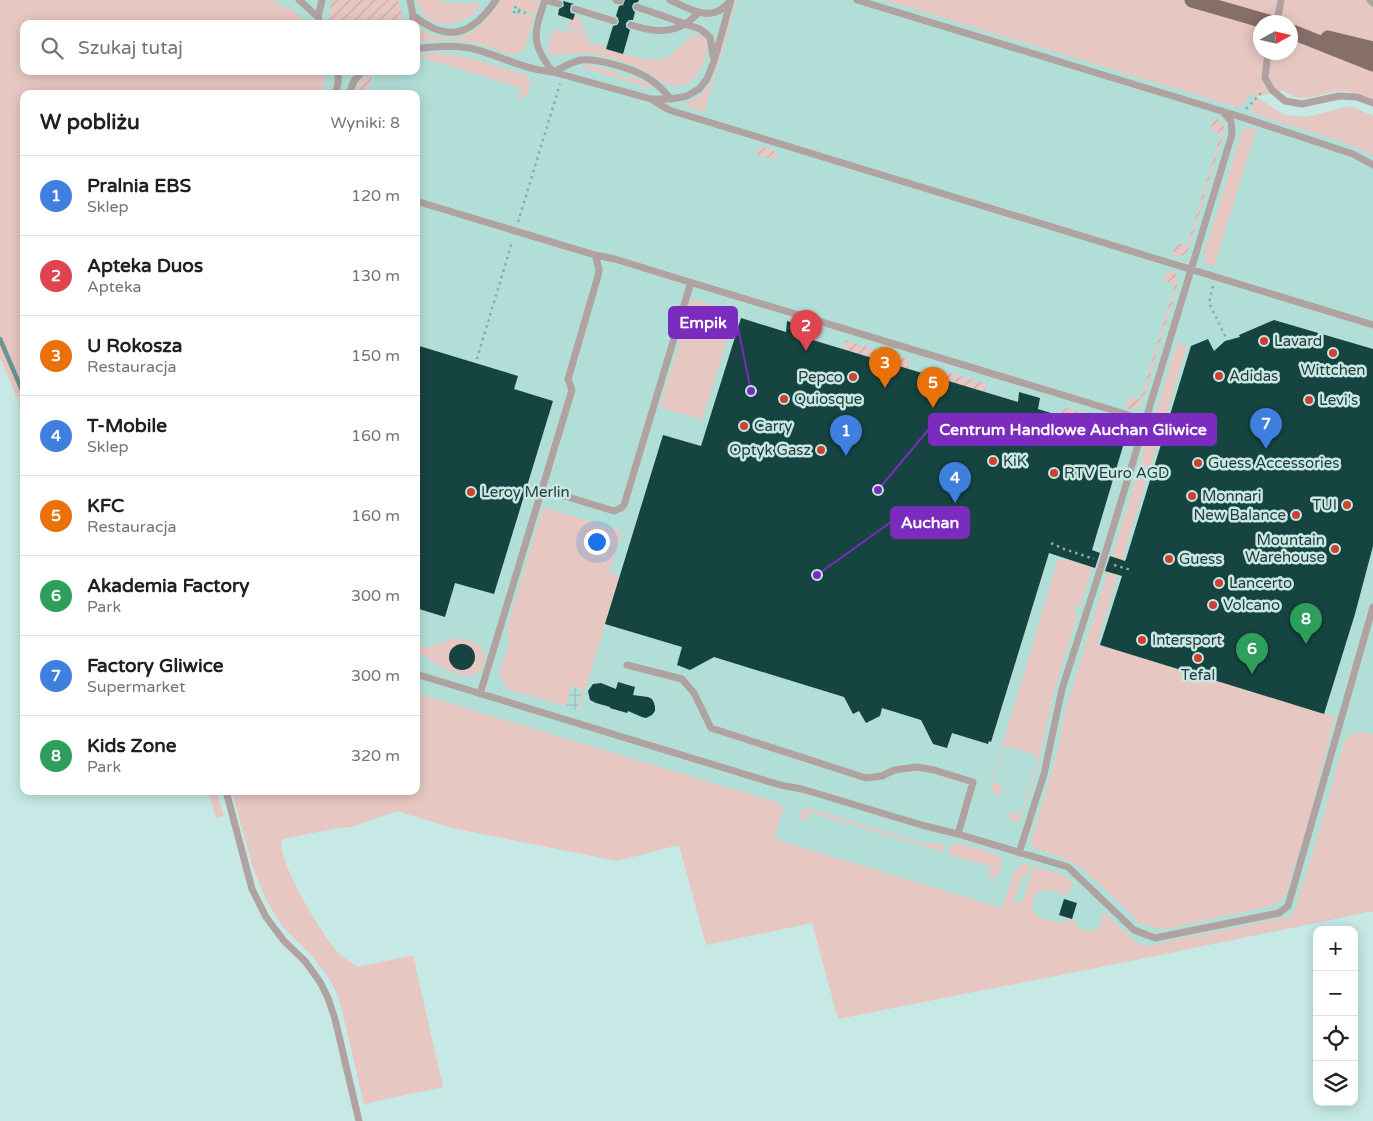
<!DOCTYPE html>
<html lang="pl">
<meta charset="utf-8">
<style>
:root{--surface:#fff;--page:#f6f6f6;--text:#202124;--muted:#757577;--line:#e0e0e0;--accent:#2563eb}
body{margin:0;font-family:"Varela Round",sans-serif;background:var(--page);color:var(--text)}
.controls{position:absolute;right:15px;bottom:15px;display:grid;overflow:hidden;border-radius:10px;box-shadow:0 2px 12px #0003}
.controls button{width:45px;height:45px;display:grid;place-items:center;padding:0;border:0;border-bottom:1px solid var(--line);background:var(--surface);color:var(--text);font:25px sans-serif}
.compass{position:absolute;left:1253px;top:15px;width:45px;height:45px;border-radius:50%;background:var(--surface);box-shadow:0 2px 12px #0003;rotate:82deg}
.you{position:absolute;left:596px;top:541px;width:18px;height:18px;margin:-12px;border:4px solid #fff;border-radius:50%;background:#1a73e8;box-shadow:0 0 0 8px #1a73e833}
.badge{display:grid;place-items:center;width:32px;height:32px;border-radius:50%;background:var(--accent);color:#fff;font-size:16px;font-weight:700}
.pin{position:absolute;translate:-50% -41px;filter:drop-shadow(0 1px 2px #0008)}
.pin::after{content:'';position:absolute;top:26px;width:18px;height:15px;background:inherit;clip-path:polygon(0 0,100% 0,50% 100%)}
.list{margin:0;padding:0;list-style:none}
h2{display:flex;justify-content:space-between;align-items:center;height:65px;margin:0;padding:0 20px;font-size:21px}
h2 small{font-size:16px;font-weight:400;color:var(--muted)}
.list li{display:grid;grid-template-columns:32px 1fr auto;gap:15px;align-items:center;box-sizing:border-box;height:80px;padding:0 20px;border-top:1px solid var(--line)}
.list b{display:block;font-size:19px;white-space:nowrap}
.list p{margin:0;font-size:16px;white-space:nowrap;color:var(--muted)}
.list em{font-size:16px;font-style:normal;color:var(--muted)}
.icon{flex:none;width:28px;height:28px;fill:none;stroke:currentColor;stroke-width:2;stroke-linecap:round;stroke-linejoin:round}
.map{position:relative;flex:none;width:1373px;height:1121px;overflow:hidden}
.search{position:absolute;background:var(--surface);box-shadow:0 2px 12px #0003;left:20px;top:20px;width:400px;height:55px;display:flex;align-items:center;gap:12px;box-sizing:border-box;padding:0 18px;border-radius:10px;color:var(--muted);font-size:19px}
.panel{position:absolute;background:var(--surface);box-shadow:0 2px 12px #0003;left:20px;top:90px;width:400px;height:705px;border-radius:10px}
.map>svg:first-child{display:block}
</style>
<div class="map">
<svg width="1373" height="1121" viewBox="0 0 1373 1121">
<defs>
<pattern id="industrial-grid" width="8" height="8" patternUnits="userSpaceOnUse" patternTransform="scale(1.25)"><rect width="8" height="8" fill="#b2ded8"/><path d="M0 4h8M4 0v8" fill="none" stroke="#99bfba"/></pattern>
<pattern id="garden-furrows" width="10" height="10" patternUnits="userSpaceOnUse" patternTransform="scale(1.25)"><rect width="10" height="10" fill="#e7c7c2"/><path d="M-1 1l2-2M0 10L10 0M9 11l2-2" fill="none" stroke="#c6aca7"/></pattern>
</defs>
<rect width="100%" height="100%" fill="#c6e9e5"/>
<path fill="#b2ded8" d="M 256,0 L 1026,0 L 1233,65 L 1255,96 L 1284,115 L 1307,117 L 1350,106 L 1373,116 L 1373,911 L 1135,960 L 416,735 L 416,94 L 321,94 L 325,81 L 326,71 L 416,71 L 416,24 L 292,24 Z"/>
<path fill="url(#industrial-grid)" d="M 571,686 L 583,690 L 577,710 L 566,706 Z"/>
<path fill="#e7c7c2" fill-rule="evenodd" d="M 0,0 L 272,0 C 286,8 297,8 305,24 L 24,24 L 24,71 L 326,71 L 325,81 L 321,94 L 24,94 L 24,414 L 0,358 Z
M 416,0 L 440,0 L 445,2 L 462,4 L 480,2 L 475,14 L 458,22 L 448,24 L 437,23 L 425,17 Z
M 501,0 L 539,0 L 535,15 L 521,11 L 518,5 L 511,8 L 515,15 L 520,13 L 534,17 C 531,25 527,49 520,53 C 512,57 498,50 490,47 C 467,40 440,38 416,43 L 416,35 L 419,29 C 422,30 426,33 429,34 C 464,48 483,26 501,0 Z
M 736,0 L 738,0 L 704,112 L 685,106 L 685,104 L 701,95 L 711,82 Z
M 884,0 L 1373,0 L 1373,99 C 1363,95 1354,92 1343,91 C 1323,91 1301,107 1283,90 L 1256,97 L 1284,115 L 1307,117 L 1350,106 L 1373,116 L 1373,156 C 1335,135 1291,128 1250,112 L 1255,97 L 1251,94 L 1240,108 ZM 1260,22 L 1290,22 L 1290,52 L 1260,52 Z
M 573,12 L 577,16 L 587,33 L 568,27 Z
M 553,29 L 566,33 L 567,29 L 588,35 L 589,36 L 587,39 L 593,46 L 596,43 C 610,50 638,59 653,60 C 660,60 666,58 672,54 C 680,49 686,38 695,34 C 721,35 700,81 683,85 C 666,90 656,75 642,69 C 630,64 606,56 594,54 C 579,52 563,56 548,54 L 547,52 Z
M 437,53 L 463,56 L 526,75 C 532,82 530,87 527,95 L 520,100 L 519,98 L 521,88 L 420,57 L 418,54 Z
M 584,65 L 595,66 L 619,73 L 618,76 L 628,79 L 629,76 C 638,78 646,82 653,88 L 651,89 L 584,68 L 583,67 Z
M 1248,128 L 1256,130 L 1214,267 L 1206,263 L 1204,254 L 1242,131 Z
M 692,299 L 734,312 L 735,315 L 702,420 L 660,407 Z
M 1177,343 L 1187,346 L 1097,644 L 1335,717 L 1307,826 L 1286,893 L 1280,901 L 1271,906 L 1166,929 L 1159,929 L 1140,923 L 1082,868 C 1067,858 1052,854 1036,849 L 1033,847 L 1031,841 L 1057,755 L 1065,711 L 1071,692 Z
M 543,507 L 622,531 L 609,572 L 620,576 L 579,710 L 577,710 L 583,689 L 571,686 L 566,706 L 512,691 L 507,688 L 500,677 L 500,670 L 509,641 L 507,628 Z
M 1064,558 L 1092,567 L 1080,607 L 1075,606 L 1073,611 L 1078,613 L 1053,695 L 1040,757 L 1021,818 L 1020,820 L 1015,822 L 1010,820 L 1009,814 L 1011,812 L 1021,814 L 1038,756 L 1004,745 L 992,783 L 1002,786 L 1000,796 L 998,796 C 993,792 991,789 991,783 L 1058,559 L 1063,561 Z
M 457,638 C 498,641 489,681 461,675 C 445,672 430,659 416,650 L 416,647 C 435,649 442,640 457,638 Z
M 416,693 L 779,803 L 782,805 L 783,809 L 774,839 L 1002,908 L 1014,871 C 1019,865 1024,863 1031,865 L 1027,876 L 1023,875 L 1014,901 L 1021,903 L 1034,866 L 1063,875 L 1073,882 L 1067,896 L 1046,889 L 1036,894 L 1031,907 L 1037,917 L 1062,924 L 1065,918 L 1074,921 L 1078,928 L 1091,932 L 1099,927 L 1104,912 L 1136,942 L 1145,946 L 1283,918 L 1291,915 L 1296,907 L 1320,829 L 1343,745 C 1351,731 1358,730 1373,734 L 1373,911 L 1135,960 L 838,1019 L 812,923 L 706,945 L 679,845 L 617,861 L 452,828 L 397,811 L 352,827 L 339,828 L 282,839 C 274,856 324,939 339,953 C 344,959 352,962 358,967 L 413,955 L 443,1087 L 364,1104 L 339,998 L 330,980 L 313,957 L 282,926 L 265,898 L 252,865 L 232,791 L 416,791 Z
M 208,791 L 216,791 L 224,816 L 216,818 Z
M 808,808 L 919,842 L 932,844 L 944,844 L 943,852 L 810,812 L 806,821 L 804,822 L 801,819 L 800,814 L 802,810 Z
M 951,844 L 967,845 L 999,855 L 1002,862 C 1000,869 999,878 990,878 L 988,876 L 991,867 L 948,854 Z"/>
<path fill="url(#garden-furrows)" d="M 333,0 L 398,0 L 402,13 L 402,24 L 330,24 L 330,8 Z
M 372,71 L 388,71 L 384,75 L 373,73 L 367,94 L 354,94 L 361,80 Z
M 1216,118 L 1223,124 L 1224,133 L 1188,250 C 1184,256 1178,258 1173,254 L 1176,243 L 1187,245 L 1221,134 L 1210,130 L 1214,119 Z
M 760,147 C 768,147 779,150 776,160 L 755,154 L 757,149 Z
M 1169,270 C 1175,273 1179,277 1178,284 L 1143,400 L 1137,408 L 1127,409 L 1126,407 L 1129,397 L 1140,399 L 1175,285 L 1164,281 L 1167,272 Z
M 846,340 L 876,350 L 873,358 L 843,349 Z
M 881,351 L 910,360 L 908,369 L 878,360 Z
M 945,371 L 987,384 L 985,392 L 943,379 Z
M 1064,407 L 1122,424 L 1127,429 L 1126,435 L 1061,415 Z"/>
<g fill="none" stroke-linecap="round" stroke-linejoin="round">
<path stroke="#699690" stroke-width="4.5" d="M 0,339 L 24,395"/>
</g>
<path fill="#164440" d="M 625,0 L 639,0 L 638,2 L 634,3 L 632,6 L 633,10 L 635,12 L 633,20 L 629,20 L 626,23 L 626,27 L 630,30 L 623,54 L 606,49 L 613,26 L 617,25 L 619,22 L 618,18 L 616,16 L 619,6 L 623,5 Z
M 563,1 L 574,4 L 571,5 L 570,10 L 571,13 L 575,14 L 573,20 L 558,15 L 559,9 L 564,6 Z
M 741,318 L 786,332 L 787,321 L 807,327 L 806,338 L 1018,402 L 1019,392 L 1040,398 L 1038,409 L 1126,436 L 1092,550 L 1100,553 L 1095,568 L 1049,553 L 991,742 L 989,741 L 988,744 L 952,733 L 947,748 L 933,744 L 921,720 L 882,708 L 880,716 L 866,723 L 859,711 L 853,714 L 844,697 L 714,657 L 690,670 L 677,665 L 682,647 L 605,624 L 663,435 L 701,446 Z
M 1274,320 L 1373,349 L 1373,546 L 1355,614 L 1324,714 L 1100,645 L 1122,576 L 1105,571 L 1110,556 L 1125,561 L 1126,559 L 1191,346 L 1208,339 L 1214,351 L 1225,341 L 1240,337 L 1239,335 Z
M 416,345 L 518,376 L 514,389 L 553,401 L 494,594 L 455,583 L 445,617 L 416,608 Z
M449 657a13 13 0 1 1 26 0a13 13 0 1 1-26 0Z
M 618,682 L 635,687 L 633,695 L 648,697 L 652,699 L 654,703 L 655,707 L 655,711 L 652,715 L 646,718 L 642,717 L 628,711 L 627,713 L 610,708 L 610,707 L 596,703 L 590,700 L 588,691 L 593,684 L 601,683 L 616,689 Z
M 1064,899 L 1077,903 L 1072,919 L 1059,915 Z"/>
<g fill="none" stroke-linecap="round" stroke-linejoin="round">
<path stroke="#8eaaa6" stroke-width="2.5" stroke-dasharray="2.5 4" stroke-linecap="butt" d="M 520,11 L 517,6 L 513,9 L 515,14 L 520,11 L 529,14
M 1246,109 L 1261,93
M 518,222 L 560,84
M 1213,286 L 1209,303 L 1227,340
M 477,359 L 512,242
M 1051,543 L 1064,549 L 1094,559
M 1114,565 L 1131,570"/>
<path stroke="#b0a2a0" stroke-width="7" d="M 299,0 L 318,17
M 410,0 L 413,15 L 412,24
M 545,0 C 534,33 530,43 553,72
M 545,0 L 559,4
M 616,0 L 620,1
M 670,0 C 690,9 712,24 729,2
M 857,0 L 1238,116 L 1353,154 L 1373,165
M 1370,0 L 1373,3
M 637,7 L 700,29 L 710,37 L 713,56
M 575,9 L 614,21
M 413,15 C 448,44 472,35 496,0
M 1277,22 L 1281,0
M 320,24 L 318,17 L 322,0
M 631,25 C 650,31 668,34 685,24 C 690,21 694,17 698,13
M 416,49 C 435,46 456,45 474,49 C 501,56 525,70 553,72 L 651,99 L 669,110 L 702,120 L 1373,325
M 1268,52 L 1265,78 L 1272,90 L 1285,101 L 1302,104 L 1339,96 L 1357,97 L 1373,103
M 553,72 C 562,68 571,62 581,60 C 597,58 634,69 648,78 C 657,83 664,91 671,99
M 335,94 L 338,84 L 338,71
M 349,94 L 354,81 L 362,71
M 651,99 L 671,99 L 687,96 L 699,89 L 707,79 L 714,61 L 731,0
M 416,201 L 595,255 L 615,259 L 673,277 L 1145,420
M 542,489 L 614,511 L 621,508 L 624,505 L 691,282
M 627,665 L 682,679 L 694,693 L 711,728 L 866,778 L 882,776 L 894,770 L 917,767 L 934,770 L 973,782 L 958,834
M 416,674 L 780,785 L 802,789 L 925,826 L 958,834 L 1068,867 L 1134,930 L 1155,938 L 1279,913 L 1288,906 L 1373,607
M 480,694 L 572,390 L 568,379 L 598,276 L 599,269 L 595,255
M 226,791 L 252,889 L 266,917 L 284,941 L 305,961 L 320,982 L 328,998 L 335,1019 L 359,1121
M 1019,853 L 1044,774 L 1062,689 L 1103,561 L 1232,134 L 1231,121 L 1222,111"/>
<path stroke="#866e69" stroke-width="15" d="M 1192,0 L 1268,22
M 1290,31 L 1373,64
M 1328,38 L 1373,49"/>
</g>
<g fill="#ce4132" stroke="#c6e9e5" stroke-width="2">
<circle cx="1264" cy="341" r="5"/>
<circle cx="1333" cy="353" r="5"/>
<circle cx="1219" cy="376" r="5"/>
<circle cx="853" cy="377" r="5"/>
<circle cx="784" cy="399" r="5"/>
<circle cx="1309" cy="400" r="5"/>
<circle cx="744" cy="426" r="5"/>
<circle cx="821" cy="450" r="5"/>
<circle cx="993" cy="461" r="5"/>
<circle cx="1198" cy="463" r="5"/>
<circle cx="1054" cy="473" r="5"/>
<circle cx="471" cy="492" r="5"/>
<circle cx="1192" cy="496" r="5"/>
<circle cx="1347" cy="505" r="5"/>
<circle cx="1296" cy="515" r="5"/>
<circle cx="1335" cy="549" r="5"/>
<circle cx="1169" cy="559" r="5"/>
<circle cx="1219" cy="583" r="5"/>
<circle cx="1213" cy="605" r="5"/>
<circle cx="1142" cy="640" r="5"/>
<circle cx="1198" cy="658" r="5"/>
</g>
<g text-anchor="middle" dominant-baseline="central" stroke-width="5" stroke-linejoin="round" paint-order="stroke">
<g font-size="15" fill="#2b3937" stroke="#c6e9e5" text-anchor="start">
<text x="1274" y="341">Lavard</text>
<text x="1333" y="370" text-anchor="middle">Wittchen</text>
<text x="1229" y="376">Adidas</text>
<text x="843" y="377" text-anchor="end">Pepco</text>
<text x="794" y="399">Quiosque</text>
<text x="1319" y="400">Levi's</text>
<text x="754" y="426">Carry</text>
<text x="811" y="450" text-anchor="end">Optyk Gasz</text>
<text x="1003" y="461">KiK</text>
<text x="1208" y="463">Guess Accessories</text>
<text x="1064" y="473">RTV Euro AGD</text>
<text x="481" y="492">Leroy Merlin</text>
<text x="1202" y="496">Monnari</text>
<text x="1337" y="505" text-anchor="end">TUI</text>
<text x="1286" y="515" text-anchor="end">New Balance</text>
<text x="1325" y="540" text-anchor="end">Mountain<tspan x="1325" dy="17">Warehouse</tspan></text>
<text x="1179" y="559">Guess</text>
<text x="1229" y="583">Lancerto</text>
<text x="1223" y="605">Volcano</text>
<text x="1152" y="640">Intersport</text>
<text x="1198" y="675" text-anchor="middle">Tefal</text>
</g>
</g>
<path fill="none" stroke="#7b2cbf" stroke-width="2" d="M751 391L737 323M878 490L929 429M817 575L891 522"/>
<g fill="#7b2cbf" stroke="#c6e9e5" stroke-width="2">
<circle cx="751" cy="391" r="5"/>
<circle cx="878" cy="490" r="5"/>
<circle cx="817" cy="575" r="5"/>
</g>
<g fill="#7b2cbf" stroke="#7b2cbf" stroke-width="2">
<rect x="669" y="307" width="68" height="31" rx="5"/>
<rect x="929" y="414" width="287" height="31" rx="5"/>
<rect x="891" y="507" width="78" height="31" rx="5"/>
</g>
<g font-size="16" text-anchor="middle" font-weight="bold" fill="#fff">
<text x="703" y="328">Empik</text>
<text x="1073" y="435">Centrum Handlowe Auchan Gliwice</text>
<text x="930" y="528">Auchan</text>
</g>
</svg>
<div class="controls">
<button>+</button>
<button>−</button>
<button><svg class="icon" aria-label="locate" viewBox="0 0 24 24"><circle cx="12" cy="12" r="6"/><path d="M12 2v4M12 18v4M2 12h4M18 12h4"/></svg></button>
<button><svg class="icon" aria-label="layers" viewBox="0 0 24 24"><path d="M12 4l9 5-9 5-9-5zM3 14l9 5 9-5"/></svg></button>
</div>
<svg class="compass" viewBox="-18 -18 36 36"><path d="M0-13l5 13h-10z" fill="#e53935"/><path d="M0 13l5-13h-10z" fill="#757577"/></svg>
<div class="you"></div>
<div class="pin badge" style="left:846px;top:456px;background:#3f7fe0">1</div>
<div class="pin badge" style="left:806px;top:351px;background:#e0444e">2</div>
<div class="pin badge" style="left:885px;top:388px;background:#e8710a">3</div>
<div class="pin badge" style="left:955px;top:503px;background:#3f7fe0">4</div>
<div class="pin badge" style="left:933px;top:408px;background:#e8710a">5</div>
<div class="pin badge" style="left:1252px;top:674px;background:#2e9e5b">6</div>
<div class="pin badge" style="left:1266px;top:449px;background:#3f7fe0">7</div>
<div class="pin badge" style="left:1306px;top:644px;background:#2e9e5b">8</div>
<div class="search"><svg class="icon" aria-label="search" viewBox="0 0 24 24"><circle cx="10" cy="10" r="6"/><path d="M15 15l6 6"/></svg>Szukaj tutaj</div>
<section class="panel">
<h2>W pobliżu<small>Wyniki: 8</small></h2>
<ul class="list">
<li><span class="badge" style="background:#3f7fe0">1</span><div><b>Pralnia EBS</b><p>Sklep</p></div><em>120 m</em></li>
<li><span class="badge" style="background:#e0444e">2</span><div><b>Apteka Duos</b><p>Apteka</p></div><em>130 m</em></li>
<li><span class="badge" style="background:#e8710a">3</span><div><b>U Rokosza</b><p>Restauracja</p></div><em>150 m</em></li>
<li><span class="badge" style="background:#3f7fe0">4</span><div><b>T-Mobile</b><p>Sklep</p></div><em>160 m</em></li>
<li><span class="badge" style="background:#e8710a">5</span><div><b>KFC</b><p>Restauracja</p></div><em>160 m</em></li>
<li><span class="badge" style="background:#2e9e5b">6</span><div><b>Akademia Factory</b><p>Park</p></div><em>300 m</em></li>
<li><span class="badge" style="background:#3f7fe0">7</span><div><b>Factory Gliwice</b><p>Supermarket</p></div><em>300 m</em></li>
<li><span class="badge" style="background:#2e9e5b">8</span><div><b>Kids Zone</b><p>Park</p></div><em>320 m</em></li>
</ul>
</section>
</div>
